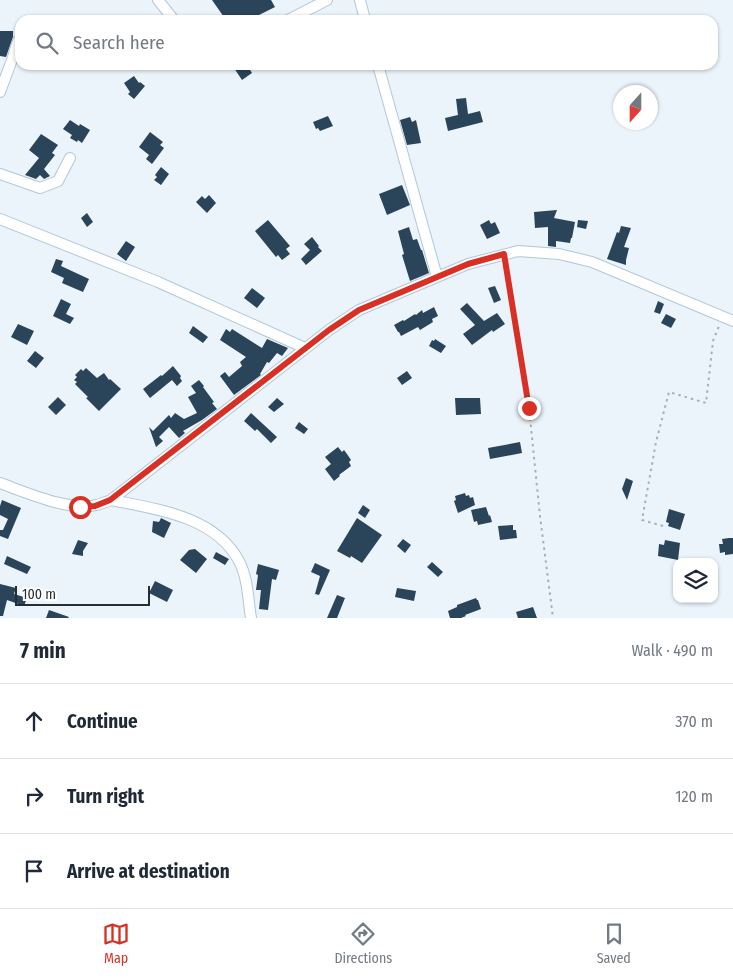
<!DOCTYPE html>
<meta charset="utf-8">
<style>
:root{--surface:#fff;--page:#f6f6f7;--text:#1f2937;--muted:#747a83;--line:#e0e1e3;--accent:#d93025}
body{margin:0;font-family:"Fira Sans Condensed",sans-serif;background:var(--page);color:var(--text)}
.controls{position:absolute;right:15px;bottom:15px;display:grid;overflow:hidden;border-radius:10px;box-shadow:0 1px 4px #0004}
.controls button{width:45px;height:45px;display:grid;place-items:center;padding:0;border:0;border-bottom:1px solid var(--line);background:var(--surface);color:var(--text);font:25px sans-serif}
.compass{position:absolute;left:613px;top:85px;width:45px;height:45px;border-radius:50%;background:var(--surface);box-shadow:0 1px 4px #0004;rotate:201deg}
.scale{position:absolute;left:15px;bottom:12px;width:135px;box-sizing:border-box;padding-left:5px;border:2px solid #252e35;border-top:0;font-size:14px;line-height:18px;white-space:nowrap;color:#252e35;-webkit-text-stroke:4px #fff;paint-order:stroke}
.stop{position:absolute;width:15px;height:15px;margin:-11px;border:4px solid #d93025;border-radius:50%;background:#fff}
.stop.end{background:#d93025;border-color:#fff;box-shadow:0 1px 5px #0008}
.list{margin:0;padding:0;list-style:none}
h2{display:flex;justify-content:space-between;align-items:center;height:65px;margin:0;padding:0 20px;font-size:21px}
h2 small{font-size:16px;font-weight:400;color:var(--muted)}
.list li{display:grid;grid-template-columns:32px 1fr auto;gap:15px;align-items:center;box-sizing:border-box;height:75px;padding:0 20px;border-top:1px solid var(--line)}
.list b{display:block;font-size:19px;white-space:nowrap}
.list em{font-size:16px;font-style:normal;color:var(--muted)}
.icon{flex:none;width:28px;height:28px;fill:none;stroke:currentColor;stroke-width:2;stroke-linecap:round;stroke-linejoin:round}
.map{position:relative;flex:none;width:733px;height:618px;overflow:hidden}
.search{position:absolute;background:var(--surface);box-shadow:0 1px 4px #0004;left:15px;right:15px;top:15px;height:55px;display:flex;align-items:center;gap:12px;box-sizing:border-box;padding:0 18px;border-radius:15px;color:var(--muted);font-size:19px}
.sheet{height:290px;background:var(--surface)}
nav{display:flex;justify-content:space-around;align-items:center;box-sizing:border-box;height:70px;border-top:1px solid var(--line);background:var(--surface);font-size:14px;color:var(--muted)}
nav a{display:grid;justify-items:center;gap:2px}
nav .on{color:var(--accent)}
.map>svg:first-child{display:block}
</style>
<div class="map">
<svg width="733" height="618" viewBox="0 0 733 618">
<rect width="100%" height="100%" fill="#ebf4fb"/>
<path fill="#2a4459" d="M 212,0 L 271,0 L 275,7 L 249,20 L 226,20 Z
M 0,31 L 13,31 L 13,37 L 6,57 L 0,56 Z
M 232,65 L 247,65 L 252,73 L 242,80 Z
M 134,76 L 139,83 L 140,82 L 145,86 L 134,99 L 128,94 L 130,92 L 124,83 Z
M 466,98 L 468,114 L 480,111 L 483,122 L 448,131 L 445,118 L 458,115 L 456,99 Z
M 328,116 L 333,126 L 320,131 L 318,128 L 316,129 L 313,122 Z
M 410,117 L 412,122 L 416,120 L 421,143 L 407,145 L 400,120 Z
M 70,120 L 79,126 L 80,124 L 90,130 L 82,143 L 78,140 L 77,142 L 70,138 L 72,135 L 63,129 Z
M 150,132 L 163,142 L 160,145 L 164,148 L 152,164 L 146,159 L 149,155 L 139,147 Z
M 41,134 L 58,145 L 52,153 L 55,155 L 44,169 L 50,176 L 44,179 L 40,175 L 36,179 L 25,175 L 39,158 L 29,150 Z
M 161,167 L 169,174 L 161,185 L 154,180 L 157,177 L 155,175 Z
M 402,185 L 410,205 L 387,215 L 379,194 Z
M 209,195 L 216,203 L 207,213 L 196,202 L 202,196 L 205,199 Z
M 557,210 L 554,218 L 575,222 L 572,238 L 571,238 L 570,243 L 556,241 L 556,247 L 548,246 L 548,227 L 535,228 L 534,212 Z
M 87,213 L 93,222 L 87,227 L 81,218 Z
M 268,220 L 290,246 L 286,249 L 290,254 L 282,260 L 278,255 L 276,257 L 255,231 Z
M 489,220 L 491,224 L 495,222 L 500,233 L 487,239 L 480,225 Z
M 578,220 L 588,221 L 586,229 L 577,227 Z
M 621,226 L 631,228 L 624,247 L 629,248 L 626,260 L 626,265 L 607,259 L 617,232 L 619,233 Z
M 409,227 L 413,240 L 417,239 L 421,250 L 422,250 L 429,273 L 410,281 L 402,255 L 404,254 L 398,231 Z
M 312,237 L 319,246 L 318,247 L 322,251 L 306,265 L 301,259 L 310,250 L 304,244 Z
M 126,241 L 135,247 L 126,261 L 117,254 Z
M 56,259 L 63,261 L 61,266 L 89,279 L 83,292 L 62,283 L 64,278 L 51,272 Z
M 495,286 L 501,300 L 494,303 L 488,288 Z
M 252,288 L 265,298 L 257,308 L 244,298 Z
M 61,299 L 71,304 L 66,314 L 74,318 L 70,324 L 53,316 Z
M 658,301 L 664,304 L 660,314 L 654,312 Z
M 467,303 L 484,321 L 497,313 L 505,324 L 493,332 L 492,330 L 472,345 L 463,334 L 475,325 L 460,309 Z
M 434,307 L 438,316 L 432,319 L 433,322 L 420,330 L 418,327 L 401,336 L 399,332 L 398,332 L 394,325 L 403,320 L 404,321 L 415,314 L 416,315 L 422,310 L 423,313 Z
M 666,314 L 676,319 L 671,328 L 661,323 Z
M 18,324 L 34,331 L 27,345 L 11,337 Z
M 193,326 L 208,337 L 203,343 L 189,333 Z
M 226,329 L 230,332 L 232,329 L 262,348 L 267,339 L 288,348 L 282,356 L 277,353 L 269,363 L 267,362 L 260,374 L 261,375 L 234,395 L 220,376 L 225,372 L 229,377 L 242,366 L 240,362 L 246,357 L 220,340 Z
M 435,339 L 446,346 L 441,353 L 429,346 L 432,340 L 434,341 Z
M 35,351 L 44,358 L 36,368 L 27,361 Z
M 173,366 L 181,376 L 180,378 L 182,381 L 177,386 L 172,380 L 150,398 L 143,389 L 161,375 L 162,376 Z
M 86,368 L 97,378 L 104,373 L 109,380 L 110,379 L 121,389 L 99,411 L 86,398 L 88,397 L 75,384 L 77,382 L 74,380 L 77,377 L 75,375 L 81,369 L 83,371 Z
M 407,371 L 412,378 L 402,385 L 397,378 Z
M 199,380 L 204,386 L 203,387 L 214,402 L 212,403 L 217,409 L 202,420 L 183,431 L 185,433 L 179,438 L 169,427 L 159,437 L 163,441 L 156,447 L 149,427 L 153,431 L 169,415 L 171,418 L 175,413 L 184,419 L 197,413 L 188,397 L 196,393 L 191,386 Z
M 58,397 L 66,405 L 56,415 L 48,407 Z
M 277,398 L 284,404 L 274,412 L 268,407 Z
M 455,398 L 480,398 L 481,414 L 456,415 Z
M 251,413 L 277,437 L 271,443 L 257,429 L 255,431 L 244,421 Z
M 299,422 L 308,429 L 304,434 L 295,428 Z
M 520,442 L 522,453 L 490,459 L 488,448 Z
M 338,447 L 342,452 L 344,450 L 347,454 L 351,460 L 349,462 L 351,466 L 339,475 L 340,476 L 334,481 L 325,469 L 331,464 L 325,457 Z
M 626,478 L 633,481 L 627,500 L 622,489 Z
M 465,493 L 466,496 L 469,495 L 470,498 L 473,497 L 475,505 L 458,513 L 454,501 L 456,500 L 455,496 Z
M 2,500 L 21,508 L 8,539 L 0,536 L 0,530 L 3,530 L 8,519 L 0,515 L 0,506 Z
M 363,505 L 370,510 L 365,518 L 358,513 Z
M 486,507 L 489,516 L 490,515 L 492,522 L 478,525 L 477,521 L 474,522 L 471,510 Z
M 669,509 L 685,514 L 680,530 L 668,526 L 669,523 L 666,522 Z
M 161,518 L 171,523 L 164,538 L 152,532 L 153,521 L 159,522 Z
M 357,518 L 382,535 L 362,563 L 351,556 L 350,558 L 337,551 Z
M 513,525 L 513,530 L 516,530 L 517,538 L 500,540 L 498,526 Z
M 729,538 L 733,538 L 733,554 L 725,555 L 725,552 L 720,553 L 719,544 L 723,544 L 722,539 Z
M 403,539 L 411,545 L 405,553 L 397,546 Z
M 78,540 L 88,543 L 83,551 L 83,556 L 72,554 Z
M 665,540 L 680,543 L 678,560 L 658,556 L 659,544 L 664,545 Z
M 195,549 L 207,559 L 196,573 L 180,560 L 189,550 Z
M 216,552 L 229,559 L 225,565 L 213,558 Z
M 7,556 L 31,567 L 27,574 L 4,564 Z
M 432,562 L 443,572 L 438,577 L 427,567 Z
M 315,563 L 330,570 L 319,595 L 315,594 L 320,576 L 311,572 Z
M 258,564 L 279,570 L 276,580 L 272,579 L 268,610 L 259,609 L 261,590 L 256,590 L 258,575 L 256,574 Z
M 155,581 L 173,590 L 167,602 L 149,593 Z
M 0,584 L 16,588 L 14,594 L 27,598 L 24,606 L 7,600 L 3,616 L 0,616 Z
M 397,588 L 416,591 L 414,601 L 395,597 Z
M 337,595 L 345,598 L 337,618 L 327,618 Z
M 476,598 L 477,600 L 478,600 L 481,609 L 465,615 L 466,616 L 461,618 L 450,618 L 448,611 L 457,607 L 457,605 Z
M 533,607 L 537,618 L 518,618 L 516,612 Z
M 49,610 L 69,617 L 68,618 L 46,618 Z"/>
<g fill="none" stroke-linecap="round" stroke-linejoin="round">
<g stroke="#b1c7da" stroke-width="12">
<path id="minor" d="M 158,0 L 174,20
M 360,0 L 365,20
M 288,20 L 327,0
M 378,65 L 437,277
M 0,92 L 13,57 L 18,41
M 0,174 L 40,188 L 58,181 L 70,158
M 0,219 L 158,282 L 305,348
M 0,483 C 25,492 70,512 96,505 C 101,504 106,502 111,500 L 329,330 L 359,310 L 437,277 L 468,264 L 518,251 L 559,254 L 592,262 L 733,321
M 111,500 C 156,509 215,516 239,561 C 248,578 248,600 251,618"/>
</g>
<path stroke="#a6afb6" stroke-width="2" stroke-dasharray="2.5 4" stroke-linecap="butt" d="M 506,264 L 529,408 L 540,516 L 553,618
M 663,526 L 642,520 L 656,442 L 669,392 L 706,403 L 713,341 L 719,326"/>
<use href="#minor" stroke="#fff" stroke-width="10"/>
</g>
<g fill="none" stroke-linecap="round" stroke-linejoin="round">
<path stroke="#d93025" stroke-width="6" d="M 80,507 L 95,506 L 110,500 L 329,330 L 359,310 L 468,264 L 504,254 L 529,408"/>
</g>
</svg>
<div class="controls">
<button><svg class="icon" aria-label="layers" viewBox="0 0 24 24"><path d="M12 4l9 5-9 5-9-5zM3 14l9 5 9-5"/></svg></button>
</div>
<svg class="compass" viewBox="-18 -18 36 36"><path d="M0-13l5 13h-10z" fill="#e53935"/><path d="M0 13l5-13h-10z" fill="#747a83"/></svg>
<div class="scale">100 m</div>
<div class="stop" style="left:80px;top:507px"></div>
<div class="stop end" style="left:529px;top:408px"></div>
<div class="search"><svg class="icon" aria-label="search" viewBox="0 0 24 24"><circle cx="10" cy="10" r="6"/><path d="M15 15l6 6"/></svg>Search here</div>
</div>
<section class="sheet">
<h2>7 min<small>Walk · 490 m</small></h2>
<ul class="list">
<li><svg class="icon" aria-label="ahead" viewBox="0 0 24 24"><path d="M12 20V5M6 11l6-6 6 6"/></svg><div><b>Continue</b></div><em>370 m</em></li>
<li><svg class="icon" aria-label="right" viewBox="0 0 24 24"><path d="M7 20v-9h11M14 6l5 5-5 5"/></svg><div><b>Turn right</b></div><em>120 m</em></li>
<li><svg class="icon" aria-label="arrive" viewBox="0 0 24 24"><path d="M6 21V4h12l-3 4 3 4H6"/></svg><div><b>Arrive at destination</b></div></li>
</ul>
</section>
<nav>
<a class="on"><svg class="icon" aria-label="map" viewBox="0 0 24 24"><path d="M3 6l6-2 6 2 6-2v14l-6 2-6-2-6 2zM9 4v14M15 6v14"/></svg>Map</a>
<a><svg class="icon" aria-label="directions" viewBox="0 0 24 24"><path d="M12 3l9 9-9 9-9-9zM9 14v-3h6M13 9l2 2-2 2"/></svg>Directions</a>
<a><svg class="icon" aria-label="saved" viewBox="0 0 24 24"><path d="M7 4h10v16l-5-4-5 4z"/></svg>Saved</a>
</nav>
